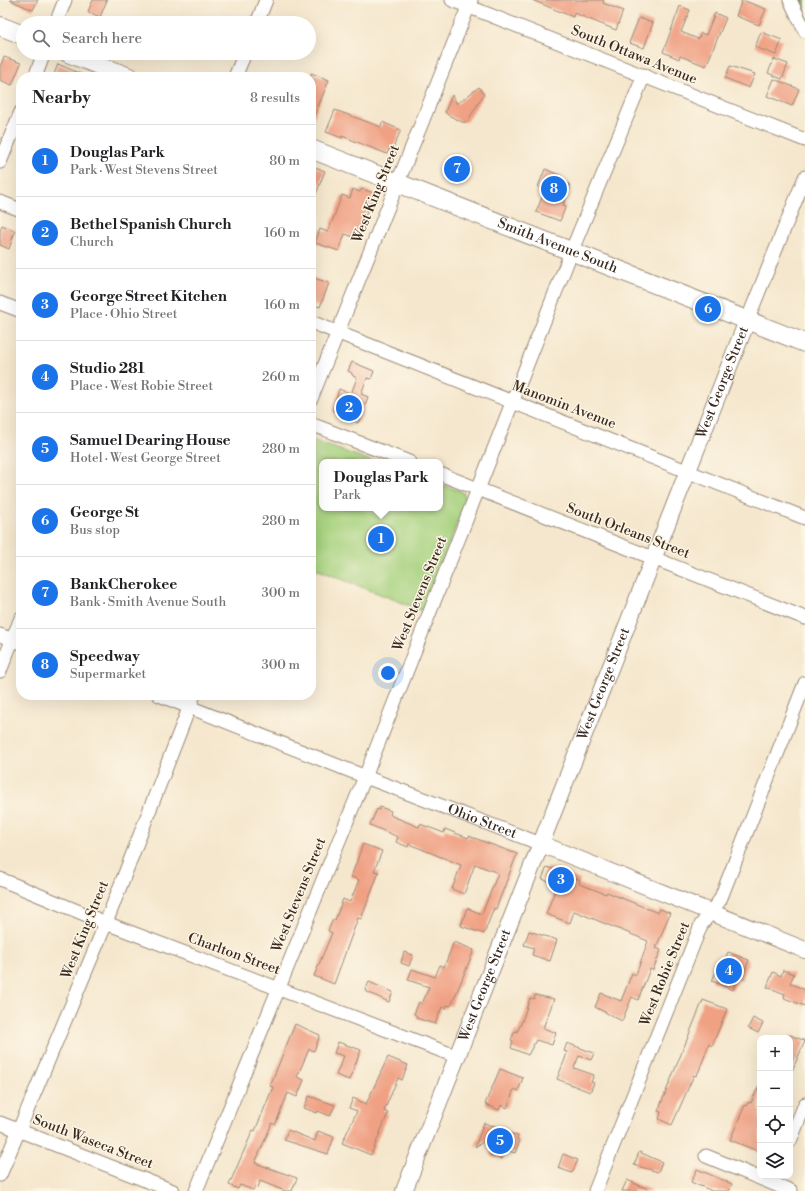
<!DOCTYPE html>
<meta charset="utf-8">
<style>
:root{--surface:#fff;--page:#f6f6f6;--text:#202124;--muted:#757577;--line:#e0e0e0;--accent:#1a73e8}
body{margin:0;font-family:"Libre Bodoni",serif;background:var(--page);color:var(--text)}
.controls{position:absolute;right:12px;bottom:12px;display:grid;overflow:hidden;border-radius:8px;box-shadow:0 4px 16px #0002}
.controls button{width:36px;height:36px;display:grid;place-items:center;padding:0;border:0;border-bottom:1px solid var(--line);background:var(--surface);color:var(--text);font:20px sans-serif}
.you{position:absolute;left:388px;top:673px;width:14px;height:14px;margin:-10px;border:3px solid #fff;border-radius:50%;background:#1a73e8;box-shadow:0 0 0 6px #1a73e833}
.badge{display:grid;place-items:center;width:26px;height:26px;border-radius:50%;background:var(--accent);color:#fff;font-size:13px;font-weight:700}
.pin{position:absolute;translate:-50% -50%;border:2px solid #fff;box-shadow:0 1px 4px #0006}
.popup{position:absolute;left:319px;top:459px;width:124px;height:52px;box-sizing:border-box;display:grid;place-content:center;border-radius:8px;background:var(--surface);filter:drop-shadow(0 1px 3px #0005);font-size:13px;white-space:nowrap;color:var(--muted)}
.popup b{font-size:15px;color:var(--text)}
.popup::after{content:'';position:absolute;left:50%;top:100%;margin-left:-8px;border:8px solid transparent;border-top-color:var(--surface)}
.list{margin:0;padding:0;list-style:none}
h2{display:flex;justify-content:space-between;align-items:center;height:52px;margin:0;padding:0 16px;font-size:17px}
h2 small{font-size:13px;font-weight:400;color:var(--muted)}
.list li{display:grid;grid-template-columns:26px 1fr auto;gap:12px;align-items:center;box-sizing:border-box;height:72px;padding:0 16px;border-top:1px solid var(--line)}
.list b{display:block;font-size:15px;white-space:nowrap}
.list p{margin:0;font-size:13px;white-space:nowrap;color:var(--muted)}
.list em{font-size:13px;font-style:normal;color:var(--muted)}
.icon{flex:none;width:22px;height:22px;fill:none;stroke:currentColor;stroke-width:2;stroke-linecap:round;stroke-linejoin:round}
.map{position:relative;flex:none;width:805px;height:1191px;overflow:hidden}
.search{position:absolute;background:var(--surface);box-shadow:0 4px 16px #0002;left:16px;top:16px;width:300px;height:44px;display:flex;align-items:center;gap:10px;box-sizing:border-box;padding:0 14px;border-radius:22px;color:var(--muted);font-size:15px}
.panel{position:absolute;background:var(--surface);box-shadow:0 4px 16px #0002;left:16px;top:72px;width:300px;height:628px;border-radius:16px}
.map>svg:first-child{display:block}
</style>
<div class="map">
<svg width="805" height="1191" viewBox="0 0 805 1191">
<rect width="100%" height="100%" fill="#fcf5e5"/>
<filter id="ink" filterUnits="userSpaceOnUse"><feTurbulence type="fractalNoise" baseFrequency=".025" numOctaves="2"/><feDisplacementMap in="SourceGraphic" scale="8" xChannelSelector="R" yChannelSelector="G"/><feConvolveMatrix kernelMatrix="1 2 1 2 8 2 1 2 1" color-interpolation-filters="sRGB"/></filter>
<filter id="wash" filterUnits="userSpaceOnUse"><feTurbulence type="fractalNoise" baseFrequency=".012" numOctaves="4" result="noise"/><feDisplacementMap in="SourceGraphic" scale="16" xChannelSelector="R" yChannelSelector="G"/><feGaussianBlur stdDeviation="0.9" result="paint"/><feColorMatrix in="noise" values="0 0 0 0 0 0 0 0 0 0 0 0 0 0 0 0 0 1.4 0 .05"/><feComposite in="paint" operator="in"/></filter>
<g filter="url(#wash)">
<rect width="100%" height="100%" fill="#f5e7cd"/>
<path fill="#a5d17d" stroke="#707e4e" d="M 311,440 L 375,462 L 322,462 L 322,508 L 440,508 L 440,484 L 463,492 L 466,500 L 423,611 L 311,567 Z"/>
<path fill="#84b36c" stroke="#606e45" d="M 793,0 L 805,0 L 805,27 Z"/>
<g id="blocks">
<path fill="#f0a184" d="M 10,0 L 38,0 L 33,10 Z
M 93,0 L 107,0 L 100,17 L 88,12 Z
M 532,0 L 604,0 L 603,3 L 623,11 L 616,30 L 574,13 L 573,17 Z
M 742,0 L 766,9 L 759,25 L 736,16 Z
M 680,6 L 690,10 L 681,32 L 698,39 L 701,33 L 706,35 L 715,13 L 726,18 L 706,66 L 680,56 L 679,59 L 663,52 Z
M 639,18 L 653,23 L 644,48 L 629,43 Z
M 761,32 L 782,40 L 776,55 L 755,47 Z
M 4,57 L 21,63 L 12,85 L 0,80 L 0,67 Z
M 774,59 L 788,64 L 782,79 L 768,73 Z
M 58,64 L 88,77 L 53,77 Z
M 730,66 L 755,74 L 749,88 L 725,78 Z
M 311,73 L 329,80 L 311,124 Z
M 774,79 L 799,89 L 792,106 L 767,96 Z
M 479,87 L 484,94 L 467,122 L 462,122 L 448,115 L 445,112 L 452,95 L 457,104 Z
M 335,110 L 381,127 L 382,122 L 401,130 L 392,150 L 389,149 L 387,154 L 342,136 L 342,138 L 326,132 Z
M 311,166 L 325,171 L 311,207 Z
M 545,169 L 561,176 L 559,180 L 569,184 L 570,188 L 563,205 L 566,206 L 560,221 L 536,212 L 545,190 L 538,187 Z
M 353,189 L 360,192 L 362,189 L 374,193 L 357,238 L 345,234 L 339,251 L 315,243 L 320,229 L 328,232 L 342,195 L 350,198 Z
M 2,225 L 15,231 L 9,249 L 0,245 L 0,231 Z
M 311,277 L 329,283 L 320,307 L 311,304 Z
M 352,362 L 374,371 L 371,379 L 367,378 L 361,394 L 368,397 L 358,423 L 333,411 L 339,389 L 351,394 L 357,378 L 352,375 L 352,373 L 348,371 Z
M 380,807 L 391,811 L 390,814 L 392,816 L 419,827 L 420,824 L 444,833 L 445,829 L 468,838 L 469,836 L 517,854 L 500,898 L 496,909 L 494,908 L 484,934 L 461,926 L 467,908 L 482,914 L 498,873 L 475,864 L 464,894 L 452,889 L 461,865 L 409,844 L 408,847 L 396,842 L 398,837 L 370,825 L 377,809 L 379,810 Z
M 363,844 L 382,851 L 374,871 L 379,872 L 361,919 L 358,918 L 334,984 L 314,976 L 332,933 L 328,931 L 333,919 L 335,920 L 343,899 L 350,902 L 359,880 L 351,877 Z
M 547,867 L 580,880 L 579,884 L 606,894 L 607,892 L 658,913 L 660,909 L 670,913 L 656,948 L 661,950 L 653,970 L 650,969 L 638,1000 L 632,997 L 622,1021 L 595,1007 L 601,993 L 621,1001 L 632,973 L 636,975 L 648,941 L 574,911 L 570,923 L 546,914 L 557,885 L 542,879 Z
M 529,931 L 557,940 L 550,961 L 532,955 L 534,948 L 524,945 Z
M 454,942 L 474,950 L 451,1006 L 447,1005 L 446,1009 L 442,1007 L 435,1024 L 416,1018 L 417,1016 L 414,1014 L 419,1002 L 422,1004 L 429,987 L 408,980 L 412,969 L 435,977 L 440,965 L 444,967 Z
M 404,952 L 413,955 L 409,966 L 401,963 Z
M 728,952 L 749,960 L 741,980 L 737,978 L 733,990 L 712,981 L 718,967 L 721,969 Z
M 783,970 L 794,974 L 790,983 L 805,990 L 805,1006 L 784,998 L 785,994 L 767,987 L 773,972 L 781,976 Z
M 369,982 L 393,992 L 389,1002 L 365,991 Z
M 535,995 L 554,999 L 543,1028 L 556,1033 L 552,1045 L 536,1040 L 528,1055 L 511,1048 L 513,1041 L 511,1040 L 515,1031 L 517,1032 L 521,1024 L 530,998 L 534,999 Z
M 703,1000 L 727,1009 L 712,1046 L 709,1044 L 699,1071 L 696,1076 L 694,1075 L 672,1125 L 659,1119 L 661,1112 L 658,1111 Z
M 753,1018 L 763,1023 L 758,1033 L 748,1028 Z
M 295,1024 L 320,1035 L 314,1051 L 309,1049 L 297,1077 L 304,1080 L 297,1097 L 288,1093 L 275,1125 L 272,1123 L 255,1163 L 297,1178 L 292,1191 L 285,1191 L 260,1181 L 258,1188 L 255,1187 L 253,1190 L 240,1185 L 238,1189 L 229,1185 L 253,1130 L 255,1131 L 273,1087 L 270,1086 Z
M 790,1035 L 805,1041 L 791,1073 L 790,1073 Z
M 338,1042 L 361,1050 L 349,1080 L 336,1075 L 344,1056 L 334,1053 Z
M 567,1043 L 594,1053 L 591,1060 L 579,1056 L 574,1068 L 594,1075 L 591,1082 L 594,1083 L 590,1092 L 557,1079 L 565,1059 L 567,1052 L 564,1051 Z
M 388,1057 L 408,1065 L 402,1080 L 398,1078 L 384,1111 L 388,1113 L 371,1155 L 342,1143 L 357,1111 L 349,1108 L 353,1098 L 366,1104 Z
M 500,1069 L 523,1078 L 518,1091 L 514,1089 L 507,1108 L 501,1105 L 499,1110 L 485,1104 Z
M 760,1083 L 760,1152 L 730,1140 L 745,1105 L 747,1106 L 748,1102 L 751,1103 Z
M 309,1096 L 335,1105 L 330,1116 L 318,1111 L 317,1113 L 304,1108 Z
M 484,1123 L 508,1130 L 507,1132 L 518,1136 L 517,1139 L 520,1141 L 515,1153 L 506,1150 L 502,1159 L 490,1155 L 492,1150 L 488,1148 L 487,1140 L 475,1147 Z
M 288,1130 L 315,1141 L 318,1131 L 334,1137 L 328,1154 L 284,1140 Z
M 639,1152 L 662,1162 L 658,1172 L 634,1165 Z
M 563,1154 L 578,1160 L 572,1173 L 558,1168 Z
M 697,1169 L 732,1184 L 729,1191 L 712,1191 L 691,1182 Z
M 627,1180 L 652,1191 L 622,1191 Z"/>
</g>
</g>
<g filter="url(#ink)">
<use href="#blocks" fill-opacity="0" stroke="#988876" stroke-width="1"/>
<g fill="none" stroke-linecap="round" stroke-linejoin="round">
<g stroke="#988876" stroke-width="15">
<g id="minor">
<path d="M 452,0 L 805,140"/>
<path d="M 790,0 L 805,31"/>
<path d="M 56,23 L 65,0"/>
<path d="M 257,23 L 266,0"/>
<path d="M 35,77 L 44,53"/>
<path d="M 235,77 L 245,53"/>
<path d="M 0,162 L 21,112"/>
<path d="M 0,202 L 21,210"/>
<path d="M 0,303 L 21,311"/>
<path d="M 747,321 L 805,177"/>
<path d="M 311,322 L 805,518"/>
<path d="M 311,399 L 471,0"/>
<path d="M 311,424 L 409,462"/>
<path d="M 440,474 L 805,618"/>
<path d="M 0,635 L 21,643"/>
<path d="M 0,671 L 21,618"/>
<path id="s1" d="M 159,695 L 376,781 L 541,844"/>
<path d="M 0,879 L 106,923 L 458,1057"/>
<path d="M 0,1123 L 173,1191"/>
<path d="M 790,1141 L 805,1104"/>
<path d="M 706,1156 L 791,1191"/>
<path d="M 0,1175 L 106,923 L 194,695"/>
<path d="M 196,1191 L 369,767 L 572,250 L 644,75"/>
<path d="M 595,1191 L 701,925 L 720,900 L 805,683"/>
</g>
</g>
<g stroke="#988876" stroke-width="18">
<g id="tertiary">
<path d="M 541,844 L 805,950"/>
<path id="s2" d="M 404,1191 L 747,321"/>
</g>
</g>
<g stroke="#988876" stroke-width="20">
<g id="secondary">
<path d="M 0,26 L 23,35"/>
<path d="M 68,53 L 129,77"/>
<path id="s3" d="M 311,149 L 805,343"/>
</g>
</g>
<use href="#minor" stroke="#fff" stroke-width="13"/>
<use href="#tertiary" stroke="#fff" stroke-width="16"/>
<use href="#secondary" stroke="#fff" stroke-width="18"/>
</g>
</g>
<g text-anchor="middle" dominant-baseline="central" stroke-width="3" stroke-linejoin="round" paint-order="stroke">
<g font-size="14" fill="#3b2a1e" stroke="#fcf5e5">
<text transform="translate(634 55) rotate(22)">South Ottawa Avenue</text>
<text transform="translate(376 194) rotate(-68)">West King Street</text>
<text stroke="none"><textPath href="#s3" startOffset="265">Smith Avenue South</textPath></text>
<text stroke="none"><textPath href="#s2" startOffset="869">West George Street</textPath></text>
<text transform="translate(564 405) rotate(21)">Manomin Avenue</text>
<text transform="translate(628 531) rotate(21)">South Orleans Street</text>
<text transform="translate(420 594) rotate(-68)">West Stevens Street</text>
<text stroke="none"><textPath href="#s2" startOffset="545">West George Street</textPath></text>
<text stroke="none"><textPath href="#s1" startOffset="347">Ohio Street</textPath></text>
<text transform="translate(299 895) rotate(-68)">West Stevens Street</text>
<text transform="translate(85 930) rotate(-68)">West King Street</text>
<text transform="translate(234 954) rotate(20)">Charlton Street</text>
<text transform="translate(665 974) rotate(-68)">West Robie Street</text>
<text stroke="none"><textPath href="#s2" startOffset="221">West George Street</textPath></text>
<text transform="translate(93 1142) rotate(21)">South Waseca Street</text>
</g>
</g>
</svg>
<div class="controls">
<button>+</button>
<button>−</button>
<button><svg class="icon" aria-label="locate" viewBox="0 0 24 24"><circle cx="12" cy="12" r="6"/><path d="M12 2v4M12 18v4M2 12h4M18 12h4"/></svg></button>
<button><svg class="icon" aria-label="layers" viewBox="0 0 24 24"><path d="M12 4l9 5-9 5-9-5zM3 14l9 5 9-5"/></svg></button>
</div>
<div class="you"></div>
<div class="pin badge" style="left:381px;top:539px">1</div>
<div class="popup"><b>Douglas Park</b>Park</div>
<div class="pin badge" style="left:349px;top:408px">2</div>
<div class="pin badge" style="left:561px;top:880px">3</div>
<div class="pin badge" style="left:729px;top:971px">4</div>
<div class="pin badge" style="left:500px;top:1141px">5</div>
<div class="pin badge" style="left:708px;top:309px">6</div>
<div class="pin badge" style="left:457px;top:169px">7</div>
<div class="pin badge" style="left:554px;top:189px">8</div>
<div class="search"><svg class="icon" aria-label="search" viewBox="0 0 24 24"><circle cx="10" cy="10" r="6"/><path d="M15 15l6 6"/></svg>Search here</div>
<section class="panel">
<h2>Nearby<small>8 results</small></h2>
<ul class="list">
<li><span class="badge">1</span><div><b>Douglas Park</b><p>Park · West Stevens Street</p></div><em>80 m</em></li>
<li><span class="badge">2</span><div><b>Bethel Spanish Church</b><p>Church</p></div><em>160 m</em></li>
<li><span class="badge">3</span><div><b>George Street Kitchen</b><p>Place · Ohio Street</p></div><em>160 m</em></li>
<li><span class="badge">4</span><div><b>Studio 281</b><p>Place · West Robie Street</p></div><em>260 m</em></li>
<li><span class="badge">5</span><div><b>Samuel Dearing House</b><p>Hotel · West George Street</p></div><em>280 m</em></li>
<li><span class="badge">6</span><div><b>George St</b><p>Bus stop</p></div><em>280 m</em></li>
<li><span class="badge">7</span><div><b>BankCherokee</b><p>Bank · Smith Avenue South</p></div><em>300 m</em></li>
<li><span class="badge">8</span><div><b>Speedway</b><p>Supermarket</p></div><em>300 m</em></li>
</ul>
</section>
</div>
